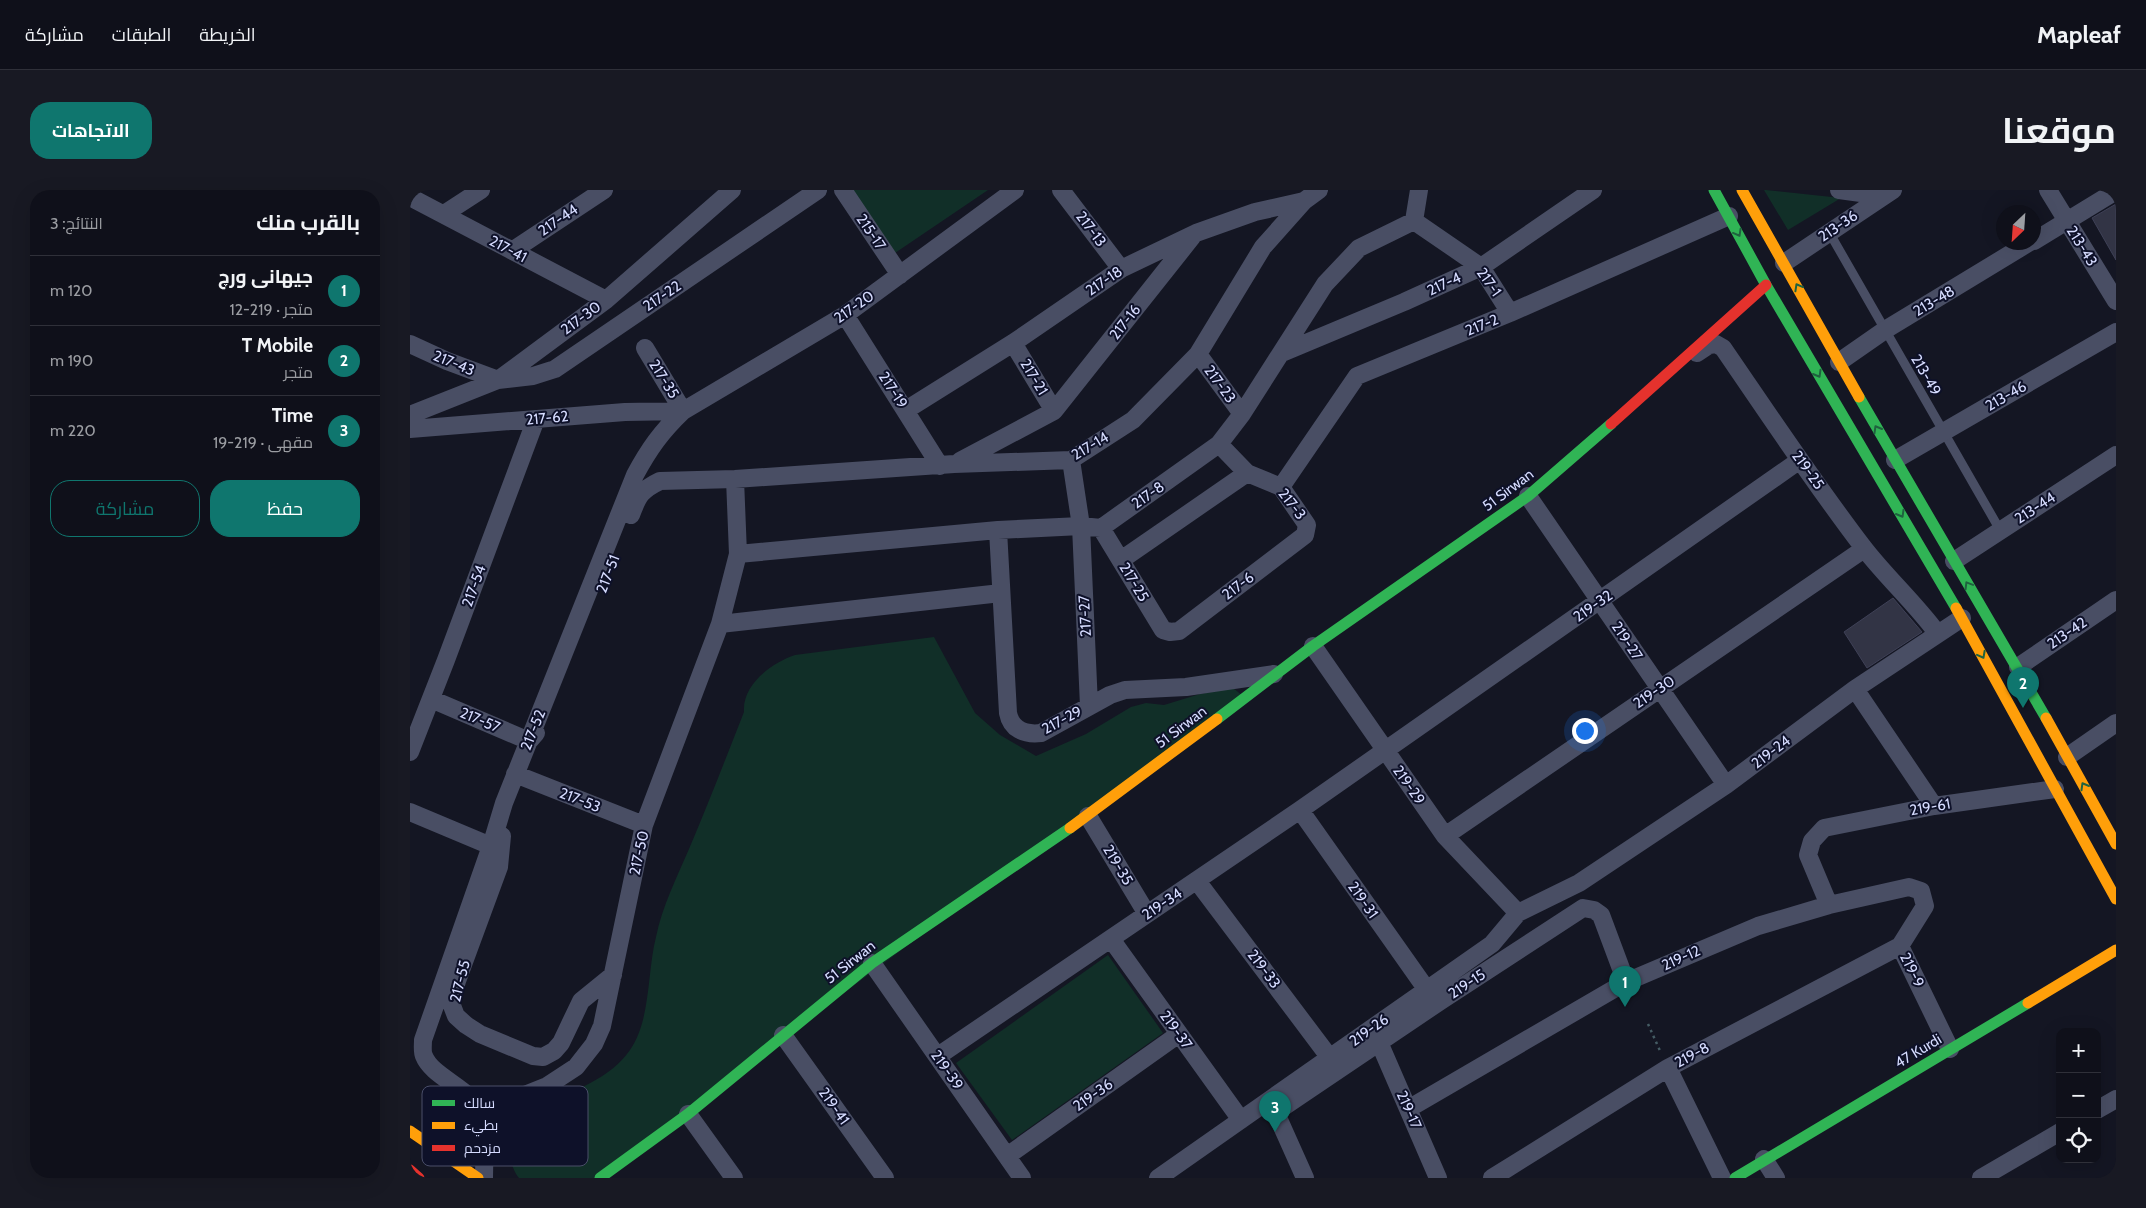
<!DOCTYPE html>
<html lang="ar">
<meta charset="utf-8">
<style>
:root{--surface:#0f101a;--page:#181923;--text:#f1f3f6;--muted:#9b9da2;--line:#2f3039;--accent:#0f766e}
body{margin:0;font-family:Cabin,Cairo,sans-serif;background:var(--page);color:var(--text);direction:rtl}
.controls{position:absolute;right:15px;bottom:15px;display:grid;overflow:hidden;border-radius:10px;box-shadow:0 5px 20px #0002}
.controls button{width:45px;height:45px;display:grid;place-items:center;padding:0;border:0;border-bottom:1px solid var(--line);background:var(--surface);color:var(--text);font:25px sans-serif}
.compass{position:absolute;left:1586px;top:15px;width:45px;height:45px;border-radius:50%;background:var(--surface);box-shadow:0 5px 20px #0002;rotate:205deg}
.you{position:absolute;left:1174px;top:540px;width:18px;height:18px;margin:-12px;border:4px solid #fff;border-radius:50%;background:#1a73e8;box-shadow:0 0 0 8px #1a73e833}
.badge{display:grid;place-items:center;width:32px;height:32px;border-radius:50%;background:var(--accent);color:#fff;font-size:16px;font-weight:700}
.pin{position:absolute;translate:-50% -41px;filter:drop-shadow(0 1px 2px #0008)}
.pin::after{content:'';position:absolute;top:26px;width:18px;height:15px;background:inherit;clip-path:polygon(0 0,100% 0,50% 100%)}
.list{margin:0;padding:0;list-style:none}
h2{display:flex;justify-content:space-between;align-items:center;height:65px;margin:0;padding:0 20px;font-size:21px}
h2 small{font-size:16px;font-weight:400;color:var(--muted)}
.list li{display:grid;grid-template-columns:32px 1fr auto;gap:15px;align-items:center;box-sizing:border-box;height:70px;padding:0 20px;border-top:1px solid var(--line)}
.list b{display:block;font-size:19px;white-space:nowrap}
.list p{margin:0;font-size:16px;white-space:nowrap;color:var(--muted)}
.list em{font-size:16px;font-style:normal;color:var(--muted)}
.actions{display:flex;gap:10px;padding:15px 20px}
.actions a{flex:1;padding:11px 0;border:1px solid var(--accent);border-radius:20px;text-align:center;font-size:18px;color:var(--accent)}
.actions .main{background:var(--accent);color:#fff}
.icon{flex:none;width:28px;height:28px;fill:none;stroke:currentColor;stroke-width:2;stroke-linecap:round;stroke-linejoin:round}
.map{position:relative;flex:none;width:1706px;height:988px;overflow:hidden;direction:ltr;border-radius:20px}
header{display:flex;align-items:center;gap:30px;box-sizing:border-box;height:70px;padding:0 25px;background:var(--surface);border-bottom:1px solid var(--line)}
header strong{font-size:24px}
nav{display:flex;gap:28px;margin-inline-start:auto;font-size:18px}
.intro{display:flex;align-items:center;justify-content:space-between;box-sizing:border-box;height:120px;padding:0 30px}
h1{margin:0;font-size:35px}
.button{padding:12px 22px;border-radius:20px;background:var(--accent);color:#fff;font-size:18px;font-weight:700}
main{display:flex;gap:30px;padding:0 30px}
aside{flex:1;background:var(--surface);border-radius:20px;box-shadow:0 5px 20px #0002}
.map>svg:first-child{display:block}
</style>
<header>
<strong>Mapleaf</strong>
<nav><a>الخريطة</a><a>الطبقات</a><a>مشاركة</a></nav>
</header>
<div class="intro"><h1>موقعنا</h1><a class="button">الاتجاهات</a></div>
<main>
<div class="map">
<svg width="1706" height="988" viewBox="0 0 1706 988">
<rect width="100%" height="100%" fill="#141623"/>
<path fill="#112f28" d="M 442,0 L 578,0 L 485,63 Z
M 1354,0 L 1356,0 L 1431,8 L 1378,40 Z
M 524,447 L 565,523 L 590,545 L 626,566 L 676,544 L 721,517 L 736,513 L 754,515 L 790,504 L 823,498 L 833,506 L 185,988 L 109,988 C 100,978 90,939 101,928 C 110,920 123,917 135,913 C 164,901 201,888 220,860 C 241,830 237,782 246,747 C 252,717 267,687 279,659 C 298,614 316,568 334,522 C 332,495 361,473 385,465 Z
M 698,765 L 753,843 L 602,950 L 546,873 Z"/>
<path fill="#323445" stroke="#3f4157" d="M 1706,14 L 1706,70 L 1682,28 Z
M 1483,408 L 1512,442 L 1457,478 L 1434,442 Z"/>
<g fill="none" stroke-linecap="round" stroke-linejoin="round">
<path stroke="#455c64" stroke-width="2.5" stroke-dasharray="2.5 4" stroke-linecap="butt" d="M 1238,834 L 1251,863"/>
<path stroke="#494e64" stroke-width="9" d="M 1419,42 L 1590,340"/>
<path stroke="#494e64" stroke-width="18" d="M 433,0 L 490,85
M 651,0 L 711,79
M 1429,0 L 1473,6
M 1638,0 L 1706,111
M 0,7 L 196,110
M 34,24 L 71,0
M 1004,31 L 1071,77 L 1100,123
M 1624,51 L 1706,1
M 102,61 L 194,0
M 1374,73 L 1483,0
M 435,125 L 530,276
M 603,153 L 644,221
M 0,154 L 37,171 L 88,190 L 123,186 L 145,179 L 408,0
M 235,158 L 273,221
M 872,163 L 994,112 L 1071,77 L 1183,0
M 1287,163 L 1299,155 L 1306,154 L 1313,158 C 1359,225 1404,293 1453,357 C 1476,387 1505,413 1527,443
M 788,164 L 832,224
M 1429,172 L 1475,140 L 1620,52
M 496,220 L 603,153 L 711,79 L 786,43 L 845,22 L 894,11 L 909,0
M 0,225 L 88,190 L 196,110 L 322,0
M 0,239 L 215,222 L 273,221
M 661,270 L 671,336 L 679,516
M 1485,270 L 1706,142
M 550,271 L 644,221 L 782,47
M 871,297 L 947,186 L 1100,123 L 1319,26
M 1118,306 L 1316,595
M 221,325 C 228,306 231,300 250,291 L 325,289 L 544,274 L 661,270 L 723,230 L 788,164 L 853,57 L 894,11
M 691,338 L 753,440 L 760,442 L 769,441 L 895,345 L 897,335 L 871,297 L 837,283 L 809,254
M 588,340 L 598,523 C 601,539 614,545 631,543 L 700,505 L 715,500 L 776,497 L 864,484
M 328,364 L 588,340 L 671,336 L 691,338 L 809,254 L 832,224 L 915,94 L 949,58 L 1004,31 L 1009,0
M 711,370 L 837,283
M 1544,371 L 1706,265
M 310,434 L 591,403
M 903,456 L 1035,646 L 1108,723
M 1608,477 L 1706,410
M 1445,499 L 1524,616
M 21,509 L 119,551 L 126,543
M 0,562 L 36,470 L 126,229
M 1657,567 L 1706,533
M 105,584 L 234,635
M 890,620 L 1017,800
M 0,622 L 81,656
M 678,626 L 737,724
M 92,646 L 89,677 L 47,791 L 41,813 L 46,826 L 56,835 L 70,844 L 123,866 L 133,867 L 144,861 L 151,853 L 171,811 L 203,785
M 1035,646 L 1454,359
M 787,691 L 920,868
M 1419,715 L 1398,665 L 1402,651 L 1414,638 L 1524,616 L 1645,599
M 701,749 L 831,930
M 462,773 L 612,988
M 373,845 L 475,988
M 969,852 L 1028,988
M 528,866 L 890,620 L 1390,270
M 1258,878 L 1312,988
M 861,912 L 895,988
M 998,919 L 1216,792 L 1348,736 L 1419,715 L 1499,697 L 1511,701 L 1515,716 L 1490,756 L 1540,859
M 1687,920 L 1706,909
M 866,922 L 1032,810 L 1173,718 L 1184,720 L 1191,725 L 1216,792
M 278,924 L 324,988
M 75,930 C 66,899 23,889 14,866 C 12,862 13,855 13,850 L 81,656 L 94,613 L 225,285 C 239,259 251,242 273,221 L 435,125 L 605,0
M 597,966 L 769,844
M 1354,969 L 1366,988
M 74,988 L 75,930 L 85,917 L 137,896 L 166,877 L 184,854 L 192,836 L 234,635 L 310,434 L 328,364 L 325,289
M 748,988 L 1082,754 L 1108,723 L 1169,693 L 1316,595 L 1445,499 L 1552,428
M 1082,988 L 1258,878 L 1490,756
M 1571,988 L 1650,942"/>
<path stroke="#30b455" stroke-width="11" d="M 1304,0 L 1356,95 L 1546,418
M 1449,207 L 1636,528
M 807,529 L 903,456 L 1118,306 L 1201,234
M 190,988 L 278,924 L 462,773 L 660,638
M 1325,988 L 1618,813"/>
<path stroke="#ff9f0a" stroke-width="11" d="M 1332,0 L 1449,207
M 1546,418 L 1706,709
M 1636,528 L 1706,654
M 660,638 L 807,529
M 1618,813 L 1706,760
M 0,941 L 68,988"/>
<path stroke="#e5322d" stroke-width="11" d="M 1201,234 L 1356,95
M 0,980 L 9,988"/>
</g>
<defs><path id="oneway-chevron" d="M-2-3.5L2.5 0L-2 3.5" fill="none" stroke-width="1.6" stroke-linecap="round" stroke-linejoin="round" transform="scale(1.25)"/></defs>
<g stroke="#1f623f">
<use href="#oneway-chevron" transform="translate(1328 43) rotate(61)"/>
<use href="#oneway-chevron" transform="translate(1388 97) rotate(-119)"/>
<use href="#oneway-chevron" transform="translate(1408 184) rotate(60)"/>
<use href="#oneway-chevron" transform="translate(1467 239) rotate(-120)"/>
<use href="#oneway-chevron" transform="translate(1491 324) rotate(60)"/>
<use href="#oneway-chevron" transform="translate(1558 395) rotate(-121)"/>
<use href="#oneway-chevron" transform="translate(1572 465) rotate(62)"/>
<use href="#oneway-chevron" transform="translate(1674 596) rotate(-120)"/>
</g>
<g text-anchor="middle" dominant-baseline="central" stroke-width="4" stroke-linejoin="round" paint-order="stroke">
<g font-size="15" fill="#d6dcff" stroke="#0e1129">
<text transform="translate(148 30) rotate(-34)">217-44</text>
<text transform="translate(1428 36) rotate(-34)">213-36</text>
<text transform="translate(681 39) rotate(53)">217-13</text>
<text transform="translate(461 42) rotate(56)">215-17</text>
<text transform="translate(1672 56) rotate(58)">213-43</text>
<text transform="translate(98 59) rotate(28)">217-41</text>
<text transform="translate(694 91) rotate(-34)">217-18</text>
<text transform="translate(1079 92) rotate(55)">217-1</text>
<text transform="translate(1034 94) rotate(-25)">217-4</text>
<text transform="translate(252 106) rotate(-34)">217-22</text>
<text transform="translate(1524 111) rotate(-31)">213-48</text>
<text transform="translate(444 117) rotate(-35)">217-20</text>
<text transform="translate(171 128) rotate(-36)">217-30</text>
<text transform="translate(715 132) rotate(-52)">217-16</text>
<text transform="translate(1072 135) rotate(-22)">217-2</text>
<text transform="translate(44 173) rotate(22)">217-43</text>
<text transform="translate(1516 185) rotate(60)">213-49</text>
<text transform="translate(624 187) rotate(59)">217-21</text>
<text transform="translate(254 189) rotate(58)">217-35</text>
<text transform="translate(810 194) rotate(54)">217-23</text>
<text transform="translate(483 200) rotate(57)">217-19</text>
<text transform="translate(1596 206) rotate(-30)">213-46</text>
<text transform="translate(137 228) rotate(-5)">217-62</text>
<text transform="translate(680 256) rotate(-31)">217-14</text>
<text transform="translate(1398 280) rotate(54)">219-25</text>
<text transform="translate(1098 300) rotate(-37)">51 Sirwan</text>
<text transform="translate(738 305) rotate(-35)">217-8</text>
<text transform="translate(882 314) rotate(52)">217-3</text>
<text transform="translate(1625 318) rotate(-33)">213-44</text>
<text transform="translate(198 384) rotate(-69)">217-51</text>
<text transform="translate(724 392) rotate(59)">217-25</text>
<text transform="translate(64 396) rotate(-70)">217-54</text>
<text transform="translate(828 396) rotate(-37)">217-6</text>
<text transform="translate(1183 416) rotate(-35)">219-32</text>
<text transform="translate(675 426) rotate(-93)">217-27</text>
<text transform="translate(1657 443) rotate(-34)">213-42</text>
<text transform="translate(1217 451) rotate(56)">219-27</text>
<text transform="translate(1244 502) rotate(-34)">219-30</text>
<text transform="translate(70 530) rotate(23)">217-57</text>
<text transform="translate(652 530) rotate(-28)">217-29</text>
<text transform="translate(771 537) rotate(-37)">51 Sirwan</text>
<text transform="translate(123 540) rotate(-68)">217-52</text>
<text transform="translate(1361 562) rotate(-37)">219-24</text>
<text transform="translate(999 595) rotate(55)">219-29</text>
<text transform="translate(170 610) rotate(21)">217-53</text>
<text transform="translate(1520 617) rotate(-10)">219-61</text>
<text transform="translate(229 663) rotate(-78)">217-50</text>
<text transform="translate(708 675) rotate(59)">219-35</text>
<text transform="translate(953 710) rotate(55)">219-31</text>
<text transform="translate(752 714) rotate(-34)">219-34</text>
<text transform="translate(1271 768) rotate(-24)">219-12</text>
<text transform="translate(440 772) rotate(-38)">51 Sirwan</text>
<text transform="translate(854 779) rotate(53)">219-33</text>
<text transform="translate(1502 780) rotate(64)">219-9</text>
<text transform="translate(50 791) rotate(-76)">217-55</text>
<text transform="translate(1057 794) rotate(-33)">219-15</text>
<text transform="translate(766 840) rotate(54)">219-37</text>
<text transform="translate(959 840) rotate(-35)">219-26</text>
<text transform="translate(1508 861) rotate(-31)">47 Kurdi</text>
<text transform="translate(1282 865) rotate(-28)">219-8</text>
<text transform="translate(537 880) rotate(55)">219-39</text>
<text transform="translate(683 905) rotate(-35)">219-36</text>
<text transform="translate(424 916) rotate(55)">219-41</text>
<text transform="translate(999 920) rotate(66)">219-17</text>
</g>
</g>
<rect x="12" y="896" width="166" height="80" rx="8" fill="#0e1129" stroke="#4a4e69" stroke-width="1"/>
<rect x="22" y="910" width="23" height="6" fill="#30b455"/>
<rect x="22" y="932" width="23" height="7" fill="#ff9f0a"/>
<rect x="22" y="955" width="23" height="6" fill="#e5322d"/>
<g font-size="14" fill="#d6dcff">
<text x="54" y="918">سالك</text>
<text x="54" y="940">بطيء</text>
<text x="54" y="963">مزدحم</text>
</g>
</svg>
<div class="controls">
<button>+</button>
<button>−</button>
<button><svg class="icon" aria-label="locate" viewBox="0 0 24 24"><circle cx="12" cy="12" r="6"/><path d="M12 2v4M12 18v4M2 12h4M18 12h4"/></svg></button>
</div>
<svg class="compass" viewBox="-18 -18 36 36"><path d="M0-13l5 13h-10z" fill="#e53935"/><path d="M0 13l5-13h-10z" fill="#9b9da2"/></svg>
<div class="you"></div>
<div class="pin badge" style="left:1215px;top:817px">1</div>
<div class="pin badge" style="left:1613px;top:518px">2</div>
<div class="pin badge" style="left:865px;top:942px">3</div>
</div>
<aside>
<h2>بالقرب منك<small>النتائج: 3</small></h2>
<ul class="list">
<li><span class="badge">1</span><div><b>جیهانی ورچ</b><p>متجر · 219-12</p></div><em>120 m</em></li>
<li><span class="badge">2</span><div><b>T Mobile</b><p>متجر</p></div><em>190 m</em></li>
<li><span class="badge">3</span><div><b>Time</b><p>مقهى · 219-19</p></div><em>220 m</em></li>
</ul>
<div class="actions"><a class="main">حفظ</a><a>مشاركة</a></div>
</aside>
</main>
